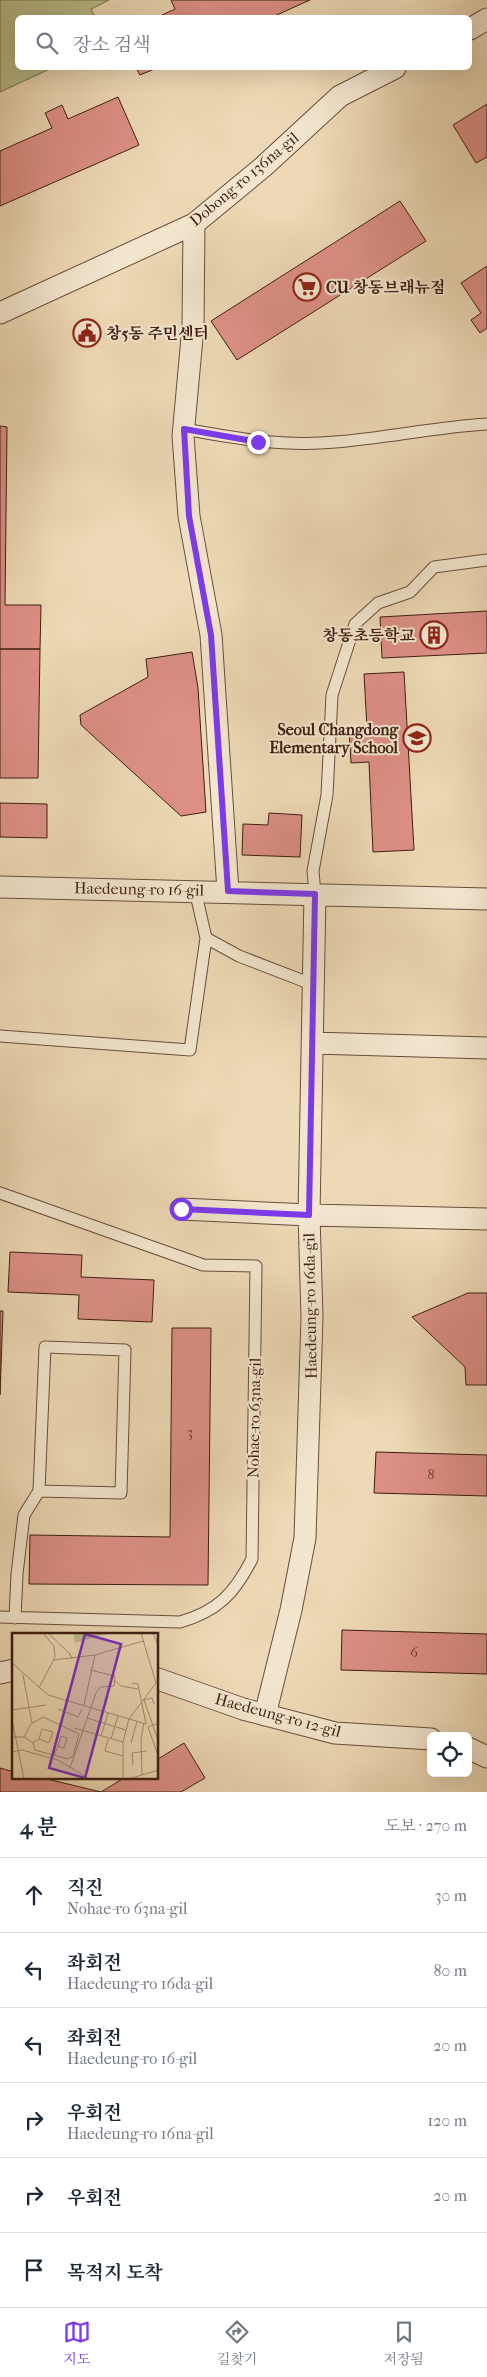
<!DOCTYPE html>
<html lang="ko">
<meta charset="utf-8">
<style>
:root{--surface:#fff;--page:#f6f6f7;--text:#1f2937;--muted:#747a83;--line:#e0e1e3;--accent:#7c3aed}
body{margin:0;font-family:"IM FELL French Canon","Noto Serif KR",serif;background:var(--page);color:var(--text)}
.controls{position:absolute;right:15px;bottom:15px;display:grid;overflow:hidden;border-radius:8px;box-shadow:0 5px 20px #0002}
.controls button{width:45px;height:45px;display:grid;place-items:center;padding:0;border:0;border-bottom:1px solid var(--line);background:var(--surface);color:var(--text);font:25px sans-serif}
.stop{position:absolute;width:15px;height:15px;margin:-11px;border:4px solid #7c3aed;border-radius:50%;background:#fff}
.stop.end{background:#7c3aed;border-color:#fff;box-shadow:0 1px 5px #0008}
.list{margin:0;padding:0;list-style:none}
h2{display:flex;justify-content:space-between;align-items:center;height:65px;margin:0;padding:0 20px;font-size:21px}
h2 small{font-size:16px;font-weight:400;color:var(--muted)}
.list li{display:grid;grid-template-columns:32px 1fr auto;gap:15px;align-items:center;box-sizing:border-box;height:75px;padding:0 20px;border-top:1px solid var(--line)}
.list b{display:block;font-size:19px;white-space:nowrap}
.list p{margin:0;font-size:16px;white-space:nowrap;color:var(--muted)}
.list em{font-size:16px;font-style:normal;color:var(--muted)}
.icon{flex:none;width:28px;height:28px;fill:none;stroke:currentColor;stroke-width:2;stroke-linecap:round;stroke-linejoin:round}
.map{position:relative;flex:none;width:487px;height:1792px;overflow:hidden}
.search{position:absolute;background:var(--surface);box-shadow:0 5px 20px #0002;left:15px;right:15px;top:15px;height:55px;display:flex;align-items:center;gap:12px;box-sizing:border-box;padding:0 18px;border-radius:8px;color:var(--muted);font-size:19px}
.sheet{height:515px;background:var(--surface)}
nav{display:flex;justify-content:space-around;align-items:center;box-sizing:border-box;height:70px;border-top:1px solid var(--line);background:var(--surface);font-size:14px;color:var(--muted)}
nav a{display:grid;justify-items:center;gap:2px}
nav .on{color:var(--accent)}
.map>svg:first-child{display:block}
</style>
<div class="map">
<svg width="487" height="1792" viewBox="0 0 487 1792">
<rect width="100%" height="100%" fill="#edd9b5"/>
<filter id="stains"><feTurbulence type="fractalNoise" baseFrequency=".004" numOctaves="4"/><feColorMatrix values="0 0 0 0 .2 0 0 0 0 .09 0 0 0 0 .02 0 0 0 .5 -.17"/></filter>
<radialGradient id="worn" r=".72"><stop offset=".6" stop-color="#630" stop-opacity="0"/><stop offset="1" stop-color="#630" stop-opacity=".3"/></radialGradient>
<path fill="#b9bf8c" stroke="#7c6e4e" d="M 0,0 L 109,0 L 91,9 L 95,17 L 18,18 L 18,68 L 52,68 L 0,92 Z"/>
<path fill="#dd9086" stroke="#3f1e11" d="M 171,0 L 310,0 L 270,18 L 156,18 L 175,9 Z
M 136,68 L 157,68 L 140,75 Z
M 118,97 L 139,145 L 0,206 L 0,151 L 52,128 L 45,113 L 62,105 L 68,119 Z
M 487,104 L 487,157 L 476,163 L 453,125 Z
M 400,201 L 426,241 L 237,360 L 211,321 Z
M 487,266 L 487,328 L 480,333 L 471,320 L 481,313 L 461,283 Z
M 0,426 L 7,427 L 5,605 L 41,605 L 40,649 L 0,649 Z
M 487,611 L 487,653 L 382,658 L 380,617 Z
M 0,649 L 40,649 L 38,778 L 0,778 Z
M 192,652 L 198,688 L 206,812 L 181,816 L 81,725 L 80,715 L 148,677 L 146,659 Z
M 404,672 L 414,850 L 373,852 L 369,762 L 351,763 L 349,729 L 367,728 L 364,674 Z
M 0,803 L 47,804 L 47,838 L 0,837 Z
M 269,813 L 302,815 L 300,857 L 242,855 L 243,824 L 268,825 Z
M 10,1252 L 82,1255 L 81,1277 L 154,1280 L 152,1322 L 78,1319 L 79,1295 L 8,1292 Z
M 468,1293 L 487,1293 L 487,1385 L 466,1385 L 465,1367 L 412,1317 Z
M 0,1311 L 3,1311 L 0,1395 Z
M 172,1328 L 211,1328 L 208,1585 L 29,1584 L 30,1535 L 170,1537 Z
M 376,1452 L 487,1455 L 487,1496 L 374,1493 Z
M 342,1630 L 487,1634 L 487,1674 L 341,1670 Z
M 184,1743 L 205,1778 L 181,1792 L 0,1792 L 0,1768 L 14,1772 L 14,1778 L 43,1778 L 101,1792 L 124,1778 L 158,1778 L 158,1759 Z"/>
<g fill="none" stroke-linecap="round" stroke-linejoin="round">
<g stroke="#6a4d3a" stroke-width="13">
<path id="lane" d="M 184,429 C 234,438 284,447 335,442 C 386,438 436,427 487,424
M 195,890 L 206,938 L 239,956 L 314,985
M 315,894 L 313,871 L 327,795 L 332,695 L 355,624 L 378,603 L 410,592 L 434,567 L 487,560
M 0,1036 L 190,1050 L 206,938
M 0,1193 L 203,1265 L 256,1266 L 252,1559 C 234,1594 218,1611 180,1622 L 0,1617
M 15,1618 L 17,1574 L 24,1515 L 39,1491 L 121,1493 L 125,1350 L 45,1347 L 39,1491"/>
</g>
<g stroke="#6a4d3a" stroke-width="23">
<path id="street" d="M 470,29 L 487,19
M 194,224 L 193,327 L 183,436 L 189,516 L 211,635 L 228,891
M 0,313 L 194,224 L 263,167 L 340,96 L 395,68
M 0,887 L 487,899
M 313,1043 L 487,1048
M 181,1209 L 309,1215 L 487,1219
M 0,1673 L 14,1670
M 158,1679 L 243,1709 L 335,1733 L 431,1739
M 265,1715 L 291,1610 L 305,1538 L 312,1317 L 309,1215 L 315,894
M 468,1748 L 487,1757"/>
</g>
<use href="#lane" stroke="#f3e6cf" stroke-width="11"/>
<use href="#street" stroke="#f3e6cf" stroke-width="21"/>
</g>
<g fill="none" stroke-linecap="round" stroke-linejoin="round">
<path stroke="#7c3aed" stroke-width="6" d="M 181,1209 L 309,1215 L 315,894 L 228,891 L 211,635 L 189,516 L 184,429 L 258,442"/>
</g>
<defs>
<g id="supermarket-ring" transform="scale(1.4375)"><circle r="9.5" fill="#f3e6cf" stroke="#8f2418" stroke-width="1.5"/><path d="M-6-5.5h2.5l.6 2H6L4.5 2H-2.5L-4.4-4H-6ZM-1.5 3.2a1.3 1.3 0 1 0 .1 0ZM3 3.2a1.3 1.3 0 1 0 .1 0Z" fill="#8f2418"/></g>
<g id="civic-ring" transform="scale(1.4375)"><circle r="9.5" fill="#f3e6cf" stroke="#8f2418" stroke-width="1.5"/><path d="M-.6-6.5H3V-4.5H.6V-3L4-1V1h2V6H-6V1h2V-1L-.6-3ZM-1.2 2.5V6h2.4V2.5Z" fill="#8f2418"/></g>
<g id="building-ring" transform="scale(1.4375)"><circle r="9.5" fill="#f3e6cf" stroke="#8f2418" stroke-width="1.5"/><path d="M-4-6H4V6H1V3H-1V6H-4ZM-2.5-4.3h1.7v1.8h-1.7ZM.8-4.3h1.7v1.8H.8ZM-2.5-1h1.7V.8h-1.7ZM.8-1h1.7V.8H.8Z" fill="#8f2418"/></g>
<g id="school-ring" transform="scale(1.4375)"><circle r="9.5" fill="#f3e6cf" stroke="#8f2418" stroke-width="1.5"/><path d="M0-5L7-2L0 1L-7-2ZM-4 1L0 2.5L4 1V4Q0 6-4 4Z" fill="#8f2418"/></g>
</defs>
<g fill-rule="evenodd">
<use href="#supermarket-ring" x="307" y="287"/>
<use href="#civic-ring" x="87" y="333"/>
<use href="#building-ring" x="434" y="635"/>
<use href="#school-ring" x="417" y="738"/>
</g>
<g text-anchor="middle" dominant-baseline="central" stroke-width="4" stroke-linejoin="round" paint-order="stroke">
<g font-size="14" fill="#663a2e">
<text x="190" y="1432">3</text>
<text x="431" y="1474">8</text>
<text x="414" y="1652">6</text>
</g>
<g font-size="16" fill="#3f1e11" stroke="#f3e6cf">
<text transform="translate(244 179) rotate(-40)">Dobong-ro 136na-gil</text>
<text transform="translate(139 889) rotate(1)">Haedeung-ro 16-gil</text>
<text transform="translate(310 1306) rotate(-91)">Haedeung-ro 16da-gil</text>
<text transform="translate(254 1418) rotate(-89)">Nohae-ro 63na-gil</text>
<text transform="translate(278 1715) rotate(15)">Haedeung-ro 12-gil</text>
</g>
<g font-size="16" font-weight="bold" fill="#3f1e11" stroke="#f3e6cf" text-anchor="start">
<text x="326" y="287">CU 창동브래뉴점</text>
<text x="106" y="333">창5동 주민센터</text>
<text x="415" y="635" text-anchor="end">창동초등학교</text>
<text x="398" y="729" text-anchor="end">Seoul Changdong<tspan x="398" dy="18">Elementary School</tspan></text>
</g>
</g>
<g transform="translate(12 1633)">
<rect width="146" height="146" fill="#edd9b5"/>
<path d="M 61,0 L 99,0 L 63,10 Z" fill="#b9bf8c"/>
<path fill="none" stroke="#a78e73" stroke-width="1" d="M 36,0 L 58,21 L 60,26M 141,0 L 147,15M 42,27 L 83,22 L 131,8M 0,30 L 36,62 L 134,91M 11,42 L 20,90M 102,47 L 109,53 L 126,56M 120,50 L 126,51 L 134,91M 27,55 L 43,24 L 42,13 L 31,0M 142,71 L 140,65 L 132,67 L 147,110M 72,72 L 83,22M 46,76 L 66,84 L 70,76M 0,77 L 34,72M 75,85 L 114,97M 0,87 L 12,146M 147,90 L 136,94 L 147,125M 62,95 L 111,109M 89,103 L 96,80M 0,104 L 12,104 L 21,110 L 23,117 L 56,126 L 61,123 L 67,101 L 31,84 L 19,91 L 12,104M 96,106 L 93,118 L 111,123M 99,106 L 106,83M 21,110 L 27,106 L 37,110 L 41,99 L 30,96 L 27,106M 119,110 L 125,88M 0,119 L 10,117 L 46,127 L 78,146M 42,122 L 46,113 L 52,115 L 55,105 L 49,103 L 46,113M 121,132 L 120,120 L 135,118M 58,135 L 84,60 L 89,54 L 102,53 L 103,43 L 78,37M 130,142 L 129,106 L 132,90M 111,146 L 111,109 L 117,86 L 144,50 L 129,0M 116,146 L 147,137"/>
<path fill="#7b2cbf" fill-opacity="0.15" stroke="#7b2cbf" stroke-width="2.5" d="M 73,1 L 109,11 L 73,145 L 37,135 Z"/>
<rect width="146" height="146" fill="none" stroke="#3f1e11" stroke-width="2.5"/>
</g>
<rect width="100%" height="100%" filter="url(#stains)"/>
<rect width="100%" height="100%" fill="url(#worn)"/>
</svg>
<div class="controls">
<button><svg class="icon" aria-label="locate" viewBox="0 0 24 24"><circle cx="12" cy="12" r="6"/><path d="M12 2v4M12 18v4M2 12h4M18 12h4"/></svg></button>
</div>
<div class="stop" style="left:181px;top:1209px"></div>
<div class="stop end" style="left:258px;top:442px"></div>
<div class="search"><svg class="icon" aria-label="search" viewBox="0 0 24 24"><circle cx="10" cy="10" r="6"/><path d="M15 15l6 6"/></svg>장소 검색</div>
</div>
<section class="sheet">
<h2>4 분<small>도보 · 270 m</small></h2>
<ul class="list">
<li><svg class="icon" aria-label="ahead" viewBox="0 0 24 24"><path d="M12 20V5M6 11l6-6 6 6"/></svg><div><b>직진</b><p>Nohae-ro 63na-gil</p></div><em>30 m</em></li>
<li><svg class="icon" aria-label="left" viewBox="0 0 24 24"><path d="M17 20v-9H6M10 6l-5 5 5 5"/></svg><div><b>좌회전</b><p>Haedeung-ro 16da-gil</p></div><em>80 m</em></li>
<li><svg class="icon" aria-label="left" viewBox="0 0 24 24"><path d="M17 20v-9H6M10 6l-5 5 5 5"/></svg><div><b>좌회전</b><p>Haedeung-ro 16-gil</p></div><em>20 m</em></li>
<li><svg class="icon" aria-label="right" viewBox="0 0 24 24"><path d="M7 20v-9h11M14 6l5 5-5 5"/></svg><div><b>우회전</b><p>Haedeung-ro 16na-gil</p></div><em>120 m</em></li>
<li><svg class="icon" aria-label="right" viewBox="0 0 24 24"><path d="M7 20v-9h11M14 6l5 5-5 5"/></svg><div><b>우회전</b></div><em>20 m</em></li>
<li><svg class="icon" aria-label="arrive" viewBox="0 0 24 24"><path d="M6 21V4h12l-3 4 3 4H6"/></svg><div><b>목적지 도착</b></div></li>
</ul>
</section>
<nav>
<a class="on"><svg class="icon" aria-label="map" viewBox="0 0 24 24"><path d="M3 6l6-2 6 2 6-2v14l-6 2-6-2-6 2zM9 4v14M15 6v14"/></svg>지도</a>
<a><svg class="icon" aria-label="directions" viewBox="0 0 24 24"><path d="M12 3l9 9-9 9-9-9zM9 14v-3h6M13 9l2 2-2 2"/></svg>길찾기</a>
<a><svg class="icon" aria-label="saved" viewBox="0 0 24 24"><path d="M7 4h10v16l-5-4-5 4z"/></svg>저장됨</a>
</nav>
